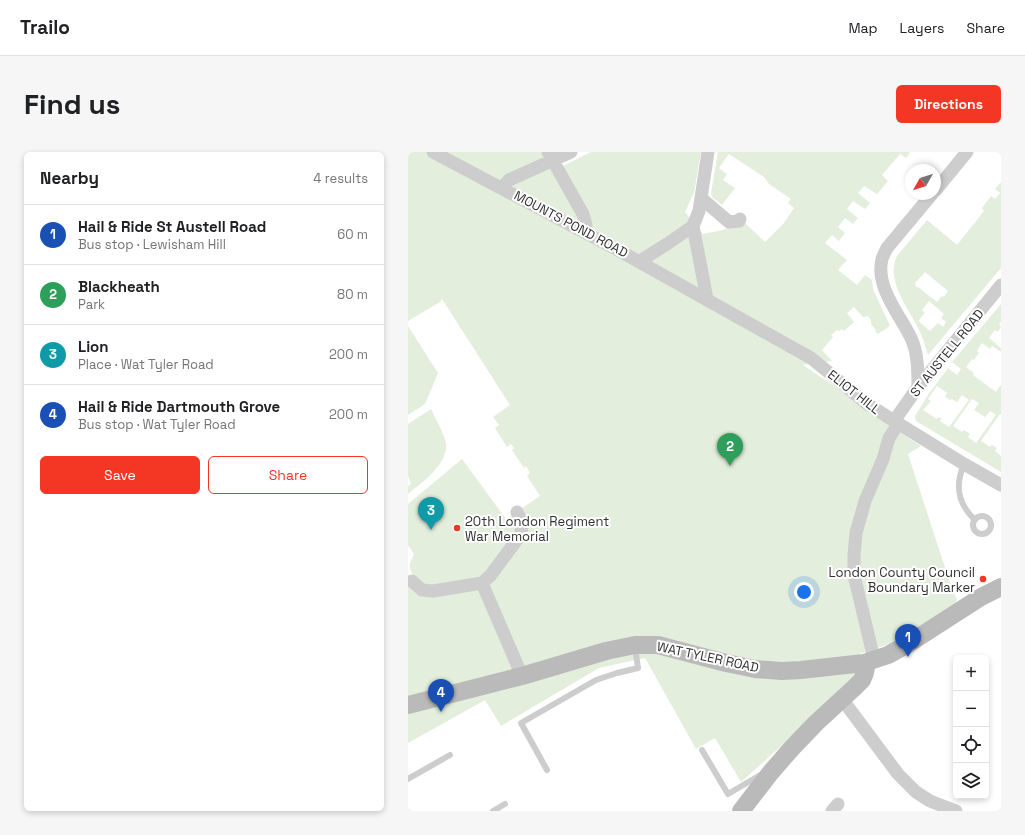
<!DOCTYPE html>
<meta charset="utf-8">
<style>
:root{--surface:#fff;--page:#f6f6f6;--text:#202124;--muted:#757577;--line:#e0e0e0;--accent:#f43624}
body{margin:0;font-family:"Space Grotesk",sans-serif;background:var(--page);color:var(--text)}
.controls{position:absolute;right:12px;bottom:12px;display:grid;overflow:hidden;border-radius:6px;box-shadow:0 2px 6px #0003}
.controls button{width:36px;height:36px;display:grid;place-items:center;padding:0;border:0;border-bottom:1px solid var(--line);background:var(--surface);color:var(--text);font:20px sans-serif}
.compass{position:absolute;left:497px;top:12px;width:36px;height:36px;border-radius:50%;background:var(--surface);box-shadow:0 2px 6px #0003;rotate:231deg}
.you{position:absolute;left:396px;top:440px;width:14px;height:14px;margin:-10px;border:3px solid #fff;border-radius:50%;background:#1a73e8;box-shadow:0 0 0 6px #1a73e833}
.badge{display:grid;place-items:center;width:26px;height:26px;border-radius:50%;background:var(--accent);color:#fff;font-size:13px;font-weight:700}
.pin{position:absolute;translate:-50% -33px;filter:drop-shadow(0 1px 2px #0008)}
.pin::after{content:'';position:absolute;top:21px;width:14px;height:12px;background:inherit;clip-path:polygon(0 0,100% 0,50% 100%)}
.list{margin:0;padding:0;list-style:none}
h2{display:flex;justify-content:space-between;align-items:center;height:52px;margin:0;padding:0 16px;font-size:17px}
h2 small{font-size:13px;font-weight:400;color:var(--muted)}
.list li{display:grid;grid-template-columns:26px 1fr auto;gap:12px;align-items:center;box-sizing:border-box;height:60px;padding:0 16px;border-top:1px solid var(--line)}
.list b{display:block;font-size:15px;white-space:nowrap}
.list p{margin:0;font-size:13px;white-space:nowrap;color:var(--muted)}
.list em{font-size:13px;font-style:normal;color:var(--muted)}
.actions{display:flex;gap:8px;padding:12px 16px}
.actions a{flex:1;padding:9px 0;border:1px solid var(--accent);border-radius:6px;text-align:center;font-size:14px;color:var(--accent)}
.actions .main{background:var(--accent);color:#fff}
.icon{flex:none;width:22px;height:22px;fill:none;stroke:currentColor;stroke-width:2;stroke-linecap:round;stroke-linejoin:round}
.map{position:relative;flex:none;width:593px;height:659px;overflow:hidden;border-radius:6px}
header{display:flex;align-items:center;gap:24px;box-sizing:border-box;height:56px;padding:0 20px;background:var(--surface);border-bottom:1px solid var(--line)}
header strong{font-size:19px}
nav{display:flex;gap:22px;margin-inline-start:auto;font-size:14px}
.intro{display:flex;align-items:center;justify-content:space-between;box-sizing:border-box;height:96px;padding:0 24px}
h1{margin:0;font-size:28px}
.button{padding:10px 18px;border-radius:6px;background:var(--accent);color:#fff;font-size:14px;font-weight:700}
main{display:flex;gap:24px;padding:0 24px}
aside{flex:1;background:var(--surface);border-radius:6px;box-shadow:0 2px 6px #0003}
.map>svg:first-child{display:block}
</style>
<header>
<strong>Trailo</strong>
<nav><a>Map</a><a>Layers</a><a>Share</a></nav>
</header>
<div class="intro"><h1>Find us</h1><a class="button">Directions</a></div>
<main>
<aside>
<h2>Nearby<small>4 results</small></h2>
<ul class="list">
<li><span class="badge" style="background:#1a4fb4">1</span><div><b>Hail &amp; Ride St Austell Road</b><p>Bus stop · Lewisham Hill</p></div><em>60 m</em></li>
<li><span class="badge" style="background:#2e9e5b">2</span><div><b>Blackheath</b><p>Park</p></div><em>80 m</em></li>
<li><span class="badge" style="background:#0f9aa8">3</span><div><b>Lion</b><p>Place · Wat Tyler Road</p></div><em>200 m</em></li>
<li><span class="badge" style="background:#1a4fb4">4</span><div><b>Hail &amp; Ride Dartmouth Grove</b><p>Bus stop · Wat Tyler Road</p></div><em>200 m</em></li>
</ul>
<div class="actions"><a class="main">Save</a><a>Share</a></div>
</aside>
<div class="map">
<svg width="593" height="659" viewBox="0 0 593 659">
<rect width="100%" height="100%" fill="#fff"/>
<path fill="#e3eedc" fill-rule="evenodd" d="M 0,0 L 133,0 L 145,19 L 183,0 L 293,0 L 286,41 L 277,60 L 295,82 L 315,78 L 335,69 L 357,90 L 376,71 L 386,56 L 380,51 L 383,47 L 361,32 L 356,25 L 321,2 L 311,16 L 319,22 L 315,28 L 327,36 L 314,53 L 304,45 L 303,41 L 310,0 L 501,0 L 502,1 L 498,6 L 492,2 L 474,23 L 480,29 L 469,42 L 456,34 L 450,41 L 462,51 L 457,57 L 445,49 L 439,57 L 450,66 L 445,72 L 437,66 L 430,75 L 437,81 L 431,89 L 424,83 L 417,91 L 439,108 L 430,118 L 449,133 L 457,123 L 464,128 L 465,137 L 482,174 L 470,182 L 467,179 L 468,178 L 463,172 L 463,168 L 460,164 L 455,165 L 446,155 L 439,161 L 446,170 L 436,179 L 434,177 L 431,179 L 429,178 L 423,183 L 425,185 L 414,198 L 424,209 L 395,213 L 428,235 L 456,257 L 513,294 L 500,302 L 543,434 L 549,448 L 545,455 L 481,492 L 451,502 L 446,529 L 333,630 L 307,586 L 288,597 L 237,506 L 191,516 L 93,574 L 77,548 L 0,591 L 0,432 L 8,427 C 0,415 0,415 6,402 L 0,393 L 0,352 L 54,307 L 98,367 L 132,344 L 119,324 L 122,321 L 118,314 L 116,316 L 104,298 L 106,296 L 103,292 L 99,295 L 87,276 L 91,273 L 85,265 L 102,253 L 34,147 L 32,150 L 0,169 Z
M 593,30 L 593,116 L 520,203 C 518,196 516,189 513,182 C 504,160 476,130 489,104 L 519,68 L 549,93 L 576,59 L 574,56 L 583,44 L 587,47 L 592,41 L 587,37 ZM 517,120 L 540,139 L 536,145 L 534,144 L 529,150 L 510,135 L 508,135 L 507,130 L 509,129 ZM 521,149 L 536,162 L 533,166 L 538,170 L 535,175 L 530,171 L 522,179 L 510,169 L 517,161 L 514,158 Z
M 593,152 L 593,170 L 591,172 L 593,175 L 590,180 L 587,178 L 581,186 L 593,196 L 593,200 L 584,194 L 582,197 L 574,191 L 569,199 L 571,201 L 566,208 L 564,207 L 558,215 L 566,221 L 565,223 L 588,240 L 593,233 L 593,263 L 592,262 L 573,289 L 582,295 L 584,293 L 589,296 L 587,299 L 593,304 L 593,320 L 508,269 L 507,264 L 520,243 L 540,216 L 549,223 L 553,217 L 544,210 ZM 529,234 L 539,241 L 537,245 L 542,248 L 544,247 L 549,250 L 554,243 L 561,248 L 541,275 L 532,269 L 534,267 L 531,265 L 529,267 L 515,258 L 523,249 L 520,247 ZM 564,247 L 571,251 L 566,258 L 577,265 L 582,259 L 588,263 L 568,291 L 560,285 L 562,282 L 556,278 L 554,280 L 545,274 Z
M 0,174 L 30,221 L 17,252 L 0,263 Z
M 23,257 C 28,268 35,279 38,291 C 41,311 14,331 0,342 L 0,334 L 3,332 L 0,324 L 0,272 Z"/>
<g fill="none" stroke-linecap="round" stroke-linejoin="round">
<path stroke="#cdcdcd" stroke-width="6" d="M 556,312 C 547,333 549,351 567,368
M565 373a9 9 0 1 1 18 0a9 9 0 1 1-18 0Z
M 294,598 L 320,642 L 354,622
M 139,618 L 113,571 L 188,528 L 209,521 L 230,516 L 227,495
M 0,627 L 42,603
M 85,659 L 97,652"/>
<path stroke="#cdcdcd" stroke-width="13" d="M 25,0 L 210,98 L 403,206 L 458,251 L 483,267 L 556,312 L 593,333
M 140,0 L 175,62 L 178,73 L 177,79
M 94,36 L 101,28 L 163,0
M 527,39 L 559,0
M 293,46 L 321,70 L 331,69 L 332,67
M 285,74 L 299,147
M 232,109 L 259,92 L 285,74 L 291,59 L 300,0
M 510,235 C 510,219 510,201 503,186 C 492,163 467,135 474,107 C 475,104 477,100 479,96 L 524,42
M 486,269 L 510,235 L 593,133
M 4,429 L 14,438 L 25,439 L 74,431 L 82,424 L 111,385 C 116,375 114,370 109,360
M 74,431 L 114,524
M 466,507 L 446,423 L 446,403 L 448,381 L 457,349 L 475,307 L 481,286 L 490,272
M 434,547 L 490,622 L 508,640 L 522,649 L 548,659
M 424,659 L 430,652"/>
<path stroke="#bababa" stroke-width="18" d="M 0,553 L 114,524 L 198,499 L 227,493 L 250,493 L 318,511 L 347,517 L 374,519 L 393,518 L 456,511 L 480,503 L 500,492 L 573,445 L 593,435
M 333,659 L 363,620 L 384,596 L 408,571 L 446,536 L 454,528 L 457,521 L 459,510"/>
</g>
<g fill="#f43624" stroke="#fff" stroke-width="1.5">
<circle cx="49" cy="376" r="4"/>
<circle cx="575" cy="427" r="4"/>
</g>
<g text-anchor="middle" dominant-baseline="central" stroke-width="4" stroke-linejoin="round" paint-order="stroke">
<g font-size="13" fill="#303030" stroke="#fff">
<text transform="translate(163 72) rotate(28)">MOUNTS POND ROAD</text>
<text transform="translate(539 201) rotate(-51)">ST AUSTELL ROAD</text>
<text transform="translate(446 240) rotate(38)">ELIOT HILL</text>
<text transform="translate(300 505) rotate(12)">WAT TYLER ROAD</text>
</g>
<g font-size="13" fill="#303030" stroke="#fff" text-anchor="start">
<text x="57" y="369">20th London Regiment<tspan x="57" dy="15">War Memorial</tspan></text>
<text x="567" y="420" text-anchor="end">London County Council<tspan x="567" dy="15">Boundary Marker</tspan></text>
</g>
</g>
</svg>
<div class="controls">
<button>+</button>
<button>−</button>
<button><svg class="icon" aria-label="locate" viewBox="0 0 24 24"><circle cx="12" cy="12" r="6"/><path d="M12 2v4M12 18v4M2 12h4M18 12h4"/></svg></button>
<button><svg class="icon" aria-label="layers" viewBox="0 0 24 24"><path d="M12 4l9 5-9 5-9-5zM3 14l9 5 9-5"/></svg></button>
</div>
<svg class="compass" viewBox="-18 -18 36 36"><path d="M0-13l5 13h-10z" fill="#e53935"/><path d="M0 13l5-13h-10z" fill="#757577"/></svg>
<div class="you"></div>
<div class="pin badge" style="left:500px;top:505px;background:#1a4fb4">1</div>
<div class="pin badge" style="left:322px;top:314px;background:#2e9e5b">2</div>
<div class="pin badge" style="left:23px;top:378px;background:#0f9aa8">3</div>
<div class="pin badge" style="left:33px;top:560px;background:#1a4fb4">4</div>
</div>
</main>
